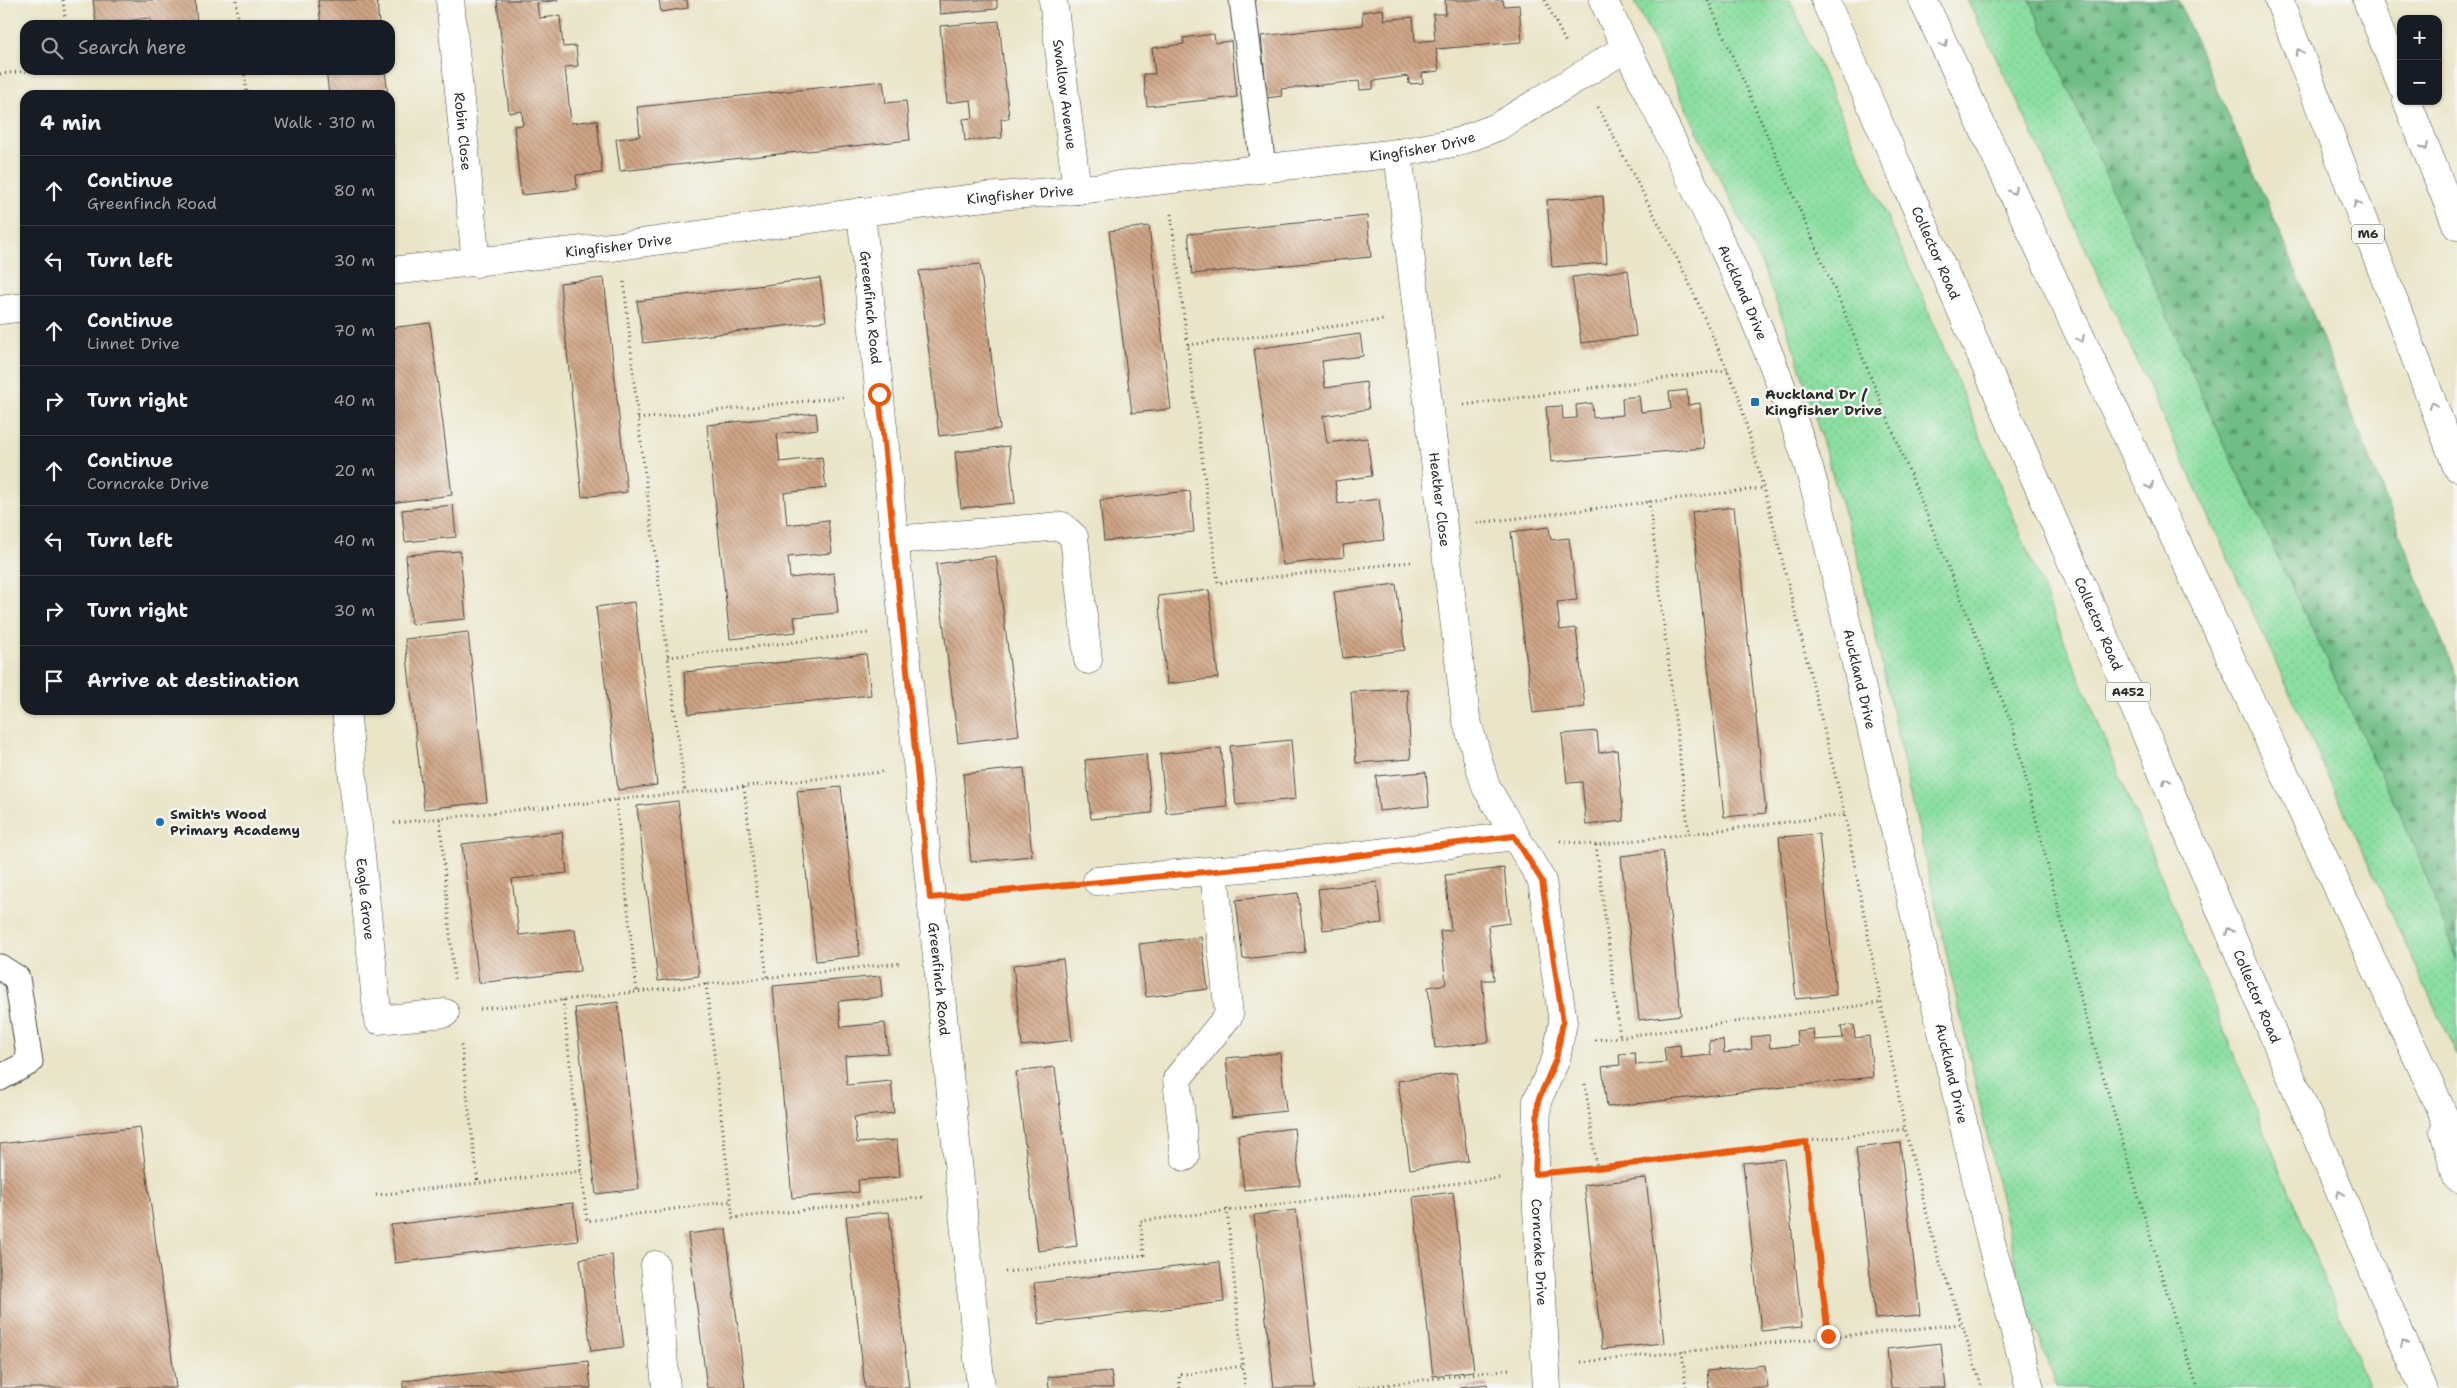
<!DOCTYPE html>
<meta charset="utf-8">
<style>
:root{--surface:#171b24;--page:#242831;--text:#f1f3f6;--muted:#9ea1a6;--line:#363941}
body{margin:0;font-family:"Shantell Sans",sans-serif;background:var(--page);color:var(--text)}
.controls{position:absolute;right:15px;top:15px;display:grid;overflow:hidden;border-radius:10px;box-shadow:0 1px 4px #0004}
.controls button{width:45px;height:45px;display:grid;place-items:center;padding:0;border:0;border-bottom:1px solid var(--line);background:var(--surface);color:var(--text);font:25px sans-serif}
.stop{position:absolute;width:15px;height:15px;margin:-11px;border:4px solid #ea580c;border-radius:50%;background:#fff}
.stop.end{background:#ea580c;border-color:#fff;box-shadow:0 1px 5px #0008}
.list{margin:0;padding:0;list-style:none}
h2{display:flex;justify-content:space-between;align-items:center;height:65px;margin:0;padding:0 20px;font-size:21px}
h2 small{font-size:16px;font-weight:400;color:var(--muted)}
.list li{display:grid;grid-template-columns:32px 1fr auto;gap:15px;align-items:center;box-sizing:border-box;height:70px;padding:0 20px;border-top:1px solid var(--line)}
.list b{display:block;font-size:19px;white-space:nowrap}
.list p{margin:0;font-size:16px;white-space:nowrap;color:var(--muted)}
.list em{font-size:16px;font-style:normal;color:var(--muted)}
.icon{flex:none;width:28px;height:28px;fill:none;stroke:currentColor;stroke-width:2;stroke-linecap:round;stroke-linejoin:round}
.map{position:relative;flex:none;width:2457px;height:1388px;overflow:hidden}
.search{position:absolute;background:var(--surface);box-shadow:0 1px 4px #0004;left:20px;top:20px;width:375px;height:55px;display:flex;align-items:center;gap:12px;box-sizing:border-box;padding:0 18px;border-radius:15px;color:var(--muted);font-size:19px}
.panel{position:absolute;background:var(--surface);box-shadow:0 1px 4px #0004;left:20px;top:90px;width:375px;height:625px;border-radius:15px}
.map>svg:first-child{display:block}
</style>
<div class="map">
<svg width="2457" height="1388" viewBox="0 0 2457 1388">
<defs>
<pattern id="grass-dots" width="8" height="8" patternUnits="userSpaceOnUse" patternTransform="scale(1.25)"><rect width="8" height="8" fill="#8adea0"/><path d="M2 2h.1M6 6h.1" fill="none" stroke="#77bf8a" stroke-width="1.8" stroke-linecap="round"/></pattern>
<pattern id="forest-firs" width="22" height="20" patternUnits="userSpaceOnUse" patternTransform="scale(1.25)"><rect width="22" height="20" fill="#6fbd86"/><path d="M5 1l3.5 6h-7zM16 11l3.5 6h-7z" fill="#5b9a6e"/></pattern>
<pattern id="building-back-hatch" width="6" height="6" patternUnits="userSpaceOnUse" patternTransform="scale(1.25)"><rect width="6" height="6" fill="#cfa485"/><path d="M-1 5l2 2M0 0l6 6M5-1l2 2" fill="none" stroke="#a8866d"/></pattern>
</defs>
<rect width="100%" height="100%" fill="#f6f6f2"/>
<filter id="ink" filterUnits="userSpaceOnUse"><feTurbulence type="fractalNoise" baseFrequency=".02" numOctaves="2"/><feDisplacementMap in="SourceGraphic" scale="10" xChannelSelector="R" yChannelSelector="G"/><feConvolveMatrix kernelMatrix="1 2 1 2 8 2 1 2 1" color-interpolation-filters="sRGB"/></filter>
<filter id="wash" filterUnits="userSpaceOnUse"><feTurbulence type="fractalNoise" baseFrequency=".0096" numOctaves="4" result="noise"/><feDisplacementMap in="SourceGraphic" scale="20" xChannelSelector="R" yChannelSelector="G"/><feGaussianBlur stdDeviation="1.12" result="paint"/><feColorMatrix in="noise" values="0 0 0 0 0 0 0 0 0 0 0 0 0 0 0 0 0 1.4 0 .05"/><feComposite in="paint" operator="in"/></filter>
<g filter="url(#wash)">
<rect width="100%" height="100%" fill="#eae5c8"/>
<path fill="url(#grass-dots)" stroke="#5a8466" d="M 1634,0 L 1790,0 L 1922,295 L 2176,912 L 2369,1388 L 2056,1388 L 2020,1283 L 1859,562 L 1796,355 L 1763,267 Z
M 1967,0 L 2030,0 L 2207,407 L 2416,849 L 2457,961 L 2457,1056 L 2016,98 Z"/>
<path fill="url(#forest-firs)" stroke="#4d7458" d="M 2030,0 L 2178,0 L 2283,239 L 2457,678 L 2457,961 L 2416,849 L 2207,407 Z"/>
<g id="blocks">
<path fill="url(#building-back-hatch)" d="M 93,0 L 195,0 L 197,25 L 151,25 L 150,18 L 96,24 Z
M 318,0 L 377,0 L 379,25 L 321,25 Z
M 497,0 L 558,0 L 537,3 L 539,18 L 560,16 L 563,47 L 576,46 L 578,66 L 565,67 L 571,123 L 597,120 L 600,151 L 602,173 L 576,175 L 577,189 L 521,195 L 514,126 L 523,125 L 522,111 L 509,113 Z
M 659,0 L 687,0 L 688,8 L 661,12 Z
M 939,0 L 997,0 L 997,9 L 940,14 Z
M 1445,0 L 1503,0 L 1504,6 L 1519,5 L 1522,42 L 1436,49 L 1439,71 L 1422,73 L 1423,83 L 1409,84 L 1408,76 L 1373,81 L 1373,89 L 1360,90 L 1359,81 L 1281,89 L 1282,96 L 1267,98 L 1261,36 L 1363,25 L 1362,12 L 1383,9 L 1384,20 L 1413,17 L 1415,42 L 1435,40 L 1433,14 L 1446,14 Z
M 999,21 L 1009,118 L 1001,119 L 1002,138 L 965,141 L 963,119 L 973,118 L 971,100 L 947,103 L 940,26 Z
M 1214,34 L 1215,43 L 1231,41 L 1237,97 L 1147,106 L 1143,74 L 1155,74 L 1152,48 L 1184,44 L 1183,38 Z
M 326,70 L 385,70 L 388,95 L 329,95 Z
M 883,81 L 886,103 L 906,101 L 910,140 L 620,171 L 616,139 L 640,136 L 637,107 Z
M 390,126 L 394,154 L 390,155 Z
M 391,190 L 394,217 L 390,217 L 390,191 Z
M 1603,196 L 1607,263 L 1552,267 L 1547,200 Z
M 1367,216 L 1371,257 L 1192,274 L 1188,234 Z
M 1149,226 L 1171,409 L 1132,413 L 1109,231 Z
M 980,264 L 1000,429 L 939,436 L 919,271 Z
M 1628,270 L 1636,336 L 1581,343 L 1572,277 Z
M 604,278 L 627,492 L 582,497 L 560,283 Z
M 820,278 L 826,321 L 643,343 L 637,301 Z
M 430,323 L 452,495 L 390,503 L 390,328 Z
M 1360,334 L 1363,356 L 1322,361 L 1325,388 L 1366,382 L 1369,409 L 1323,416 L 1327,443 L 1367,438 L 1372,476 L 1335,481 L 1338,504 L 1379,499 L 1384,540 L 1343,545 L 1344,557 L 1283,565 L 1254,349 Z
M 1687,390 L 1688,405 L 1700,403 L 1704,448 L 1551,462 L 1546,407 L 1562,406 L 1563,419 L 1577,418 L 1576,405 L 1592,403 L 1593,418 L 1623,415 L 1622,398 L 1639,396 L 1641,412 L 1671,409 L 1669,392 Z
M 816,413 L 818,429 L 777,434 L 780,462 L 822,457 L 826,488 L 784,493 L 787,525 L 828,520 L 832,553 L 788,557 L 790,578 L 834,573 L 838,613 L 794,617 L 796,632 L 730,639 L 707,425 Z
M 1009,446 L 1015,503 L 961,508 L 955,452 Z
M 1190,491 L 1194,532 L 1104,541 L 1100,500 Z
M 453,505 L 456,537 L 405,542 L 402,510 Z
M 1734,507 L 1766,813 L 1724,817 L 1692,512 Z
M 1549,527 L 1551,540 L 1569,538 L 1577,600 L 1557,602 L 1560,630 L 1576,628 L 1585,707 L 1533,713 L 1511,532 Z
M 460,551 L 466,619 L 411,624 L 406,555 Z
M 996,556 L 1019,735 L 958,743 L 936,564 Z
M 1396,584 L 1405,650 L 1343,658 L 1334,592 Z
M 1209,590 L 1218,678 L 1167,684 L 1158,596 Z
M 634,602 L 657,785 L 618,790 L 596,607 Z
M 468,632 L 487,802 L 424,809 L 405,639 Z
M 866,654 L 871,695 L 689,714 L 684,672 Z
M 1407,689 L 1411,759 L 1356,763 L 1351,692 Z
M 1597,731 L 1599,753 L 1617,750 L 1624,821 L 1586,825 L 1582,782 L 1567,783 L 1562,734 Z
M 1291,740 L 1296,799 L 1236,805 L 1230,746 Z
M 1221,748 L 1227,807 L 1166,813 L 1160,754 Z
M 1146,754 L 1152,813 L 1091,819 L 1085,760 Z
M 1024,768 L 1032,856 L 971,862 L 963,774 Z
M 1426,772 L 1429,806 L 1379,811 L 1376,776 Z
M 841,787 L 860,956 L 816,961 L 797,791 Z
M 678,801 L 699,976 L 658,981 L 637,806 Z
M 562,832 L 567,873 L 512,879 L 519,935 L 575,929 L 580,971 L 479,983 L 462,844 Z
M 1819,834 L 1836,995 L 1796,999 L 1779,837 Z
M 1663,851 L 1681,1015 L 1639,1020 L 1621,856 Z
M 1504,868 L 1510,923 L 1488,926 L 1494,980 L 1482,980 L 1489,1042 L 1435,1048 L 1428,987 L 1446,984 L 1440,931 L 1451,930 L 1445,875 Z
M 1377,882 L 1382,923 L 1323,930 L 1318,889 Z
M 1298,893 L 1305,952 L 1243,959 L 1236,900 Z
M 1201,937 L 1208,989 L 1146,997 L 1139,944 Z
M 1063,959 L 1072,1040 L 1022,1046 L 1013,965 Z
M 880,976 L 882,997 L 838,1001 L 841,1027 L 885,1023 L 888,1053 L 845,1056 L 847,1085 L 891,1081 L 894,1113 L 854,1117 L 857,1143 L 897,1140 L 900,1177 L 858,1180 L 859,1192 L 792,1198 L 773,986 Z
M 618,1002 L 639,1189 L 596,1194 L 575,1008 Z
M 1854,1025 L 1855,1038 L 1869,1036 L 1873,1077 L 1607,1107 L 1602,1067 L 1620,1065 L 1619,1054 L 1635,1053 L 1636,1065 L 1666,1062 L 1664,1047 L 1680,1045 L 1681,1058 L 1711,1055 L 1709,1041 L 1723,1040 L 1724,1053 L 1752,1049 L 1751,1037 L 1769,1035 L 1770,1048 L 1798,1045 L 1796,1031 L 1813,1029 L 1814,1040 L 1843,1038 L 1841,1026 Z
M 1280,1053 L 1286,1111 L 1232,1117 L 1226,1058 Z
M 1055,1067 L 1077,1246 L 1038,1251 L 1016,1072 Z
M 1456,1073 L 1468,1161 L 1410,1169 L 1398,1081 Z
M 140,1127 L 176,1388 L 0,1388 L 0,1144 Z
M 1294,1128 L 1300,1185 L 1244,1190 L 1238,1135 Z
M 1900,1143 L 1920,1315 L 1875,1319 L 1856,1148 Z
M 1784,1159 L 1802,1327 L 1761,1331 L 1743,1163 Z
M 1646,1178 L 1664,1343 L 1602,1349 L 1584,1185 Z
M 1453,1192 L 1474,1371 L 1433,1376 L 1413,1197 Z
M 573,1203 L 578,1241 L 395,1263 L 391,1225 Z
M 1296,1210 L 1316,1388 L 1274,1388 L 1254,1215 Z
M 889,1212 L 909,1388 L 865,1388 L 846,1216 Z
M 726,1229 L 745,1388 L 707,1388 L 688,1234 Z
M 612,1255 L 624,1347 L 591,1351 L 580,1259 Z
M 1220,1262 L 1224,1302 L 1039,1324 L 1034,1283 Z
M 1941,1343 L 1946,1388 L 1891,1388 L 1887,1349 Z
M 588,1361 L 591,1388 L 403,1388 L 403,1381 Z
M 1765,1365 L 1768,1388 L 1709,1388 L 1707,1371 Z
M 1111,1371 L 1113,1388 L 1049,1388 L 1048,1377 Z
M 1487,1384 L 1488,1388 L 1459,1388 L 1459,1387 Z"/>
</g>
</g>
<g filter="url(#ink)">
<use href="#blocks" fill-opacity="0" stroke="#484743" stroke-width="1"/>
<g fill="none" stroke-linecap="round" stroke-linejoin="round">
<g stroke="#484743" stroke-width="27">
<path id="lane" d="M 1242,0 L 1263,167
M 0,967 L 17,978 L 30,1062 L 0,1078"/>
</g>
<g stroke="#484743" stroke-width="29">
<g id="street">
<path id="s1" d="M 450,0 L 476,263"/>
<path id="s2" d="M 1053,0 L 1077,190"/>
<path id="s3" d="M 1398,153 L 1466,718 L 1486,787 L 1542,881 L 1563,1022 L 1556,1059 L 1537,1101 L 1535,1173 L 1547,1388"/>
<path id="s4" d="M 861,212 L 981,1388"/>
<path id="s5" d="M 390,271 L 620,246 L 861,212 L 985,197 L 1077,190 L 1398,153 L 1458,142 L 1497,127 L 1626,48"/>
<path d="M 0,310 L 25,307"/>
<path d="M 894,540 L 1062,526 L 1074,537 L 1088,660"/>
<path id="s6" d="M 346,710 L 378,1020 L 445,1013"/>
<path d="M 1097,881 L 1299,863 L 1514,836"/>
<path d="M 1185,1157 L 1177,1079 L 1229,1015 L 1214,871"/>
<path d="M 655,1265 L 666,1388"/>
</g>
</g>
<g stroke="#484743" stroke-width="29">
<g id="secondary">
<path id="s7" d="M 1603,0 C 1681,162 1771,325 1818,500 L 1991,1242 L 2030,1388"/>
</g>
</g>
<g stroke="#484743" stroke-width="29">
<g id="highway">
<path id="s8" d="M 1825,0 L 2109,647 L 2423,1388"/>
<path d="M 1923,0 L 2433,1091 L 2457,1147"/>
<path d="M 2279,0 L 2457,467"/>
<path d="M 2367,0 L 2401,84"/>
<path d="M 2407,101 L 2457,226"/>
<path d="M 2444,1131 L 2457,1178"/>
</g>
</g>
<path stroke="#484743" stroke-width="3" stroke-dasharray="1 4" stroke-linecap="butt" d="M 63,0 L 66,25
M 236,0 L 239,25
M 1545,0 L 1566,43
M 1708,0 L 1841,304 L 2012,724 L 2085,1014 L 2176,1324 L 2198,1388
M 244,70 L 247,95
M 0,74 L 36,70
M 1598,107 L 1686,276 L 1738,394 L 1774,527 L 1845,815 L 1905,1129 L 1938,1257 L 1962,1324 L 1982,1388
M 1171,214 L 1218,583 L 1411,562
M 624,282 L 638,419 L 685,793
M 1188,345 L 1383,320
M 1464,405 L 1728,370
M 638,419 L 844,397
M 1649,501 L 1689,834
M 1477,523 L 1764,488
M 668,657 L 869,633
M 744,787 L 767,978
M 616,800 L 637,992
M 440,819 L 454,979
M 394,823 L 882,772
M 1560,841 L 1596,845 L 1845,815
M 1596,845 L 1620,1037
M 966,895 L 1064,885
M 706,984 L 733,1218 L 926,1197
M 563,1000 L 587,1221 L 731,1201
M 480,1009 L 901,963
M 1595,1040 L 1880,1003
M 461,1045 L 478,1183
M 1585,1084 L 1597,1168
M 1806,1142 L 1828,1336
M 1570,1170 L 1905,1129
M 376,1195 L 582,1171
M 1227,1209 L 1245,1388
M 1005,1272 L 1144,1255 L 1140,1221 L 1500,1178
M 1682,1351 L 1686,1388
M 1581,1362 L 1962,1324
M 1180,1388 L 1179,1375 L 1243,1366
M 1359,1388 L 1510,1369"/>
<use href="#lane" stroke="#fff" stroke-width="25"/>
<use href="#street" stroke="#fff" stroke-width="28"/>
<use href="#secondary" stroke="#fff" stroke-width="28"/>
<use href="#highway" stroke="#fff" stroke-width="28"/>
</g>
<defs><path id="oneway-chevron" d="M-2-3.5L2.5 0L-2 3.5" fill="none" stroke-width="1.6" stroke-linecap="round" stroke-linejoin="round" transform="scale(1.25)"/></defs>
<g stroke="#a0a0a0">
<use href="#oneway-chevron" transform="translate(1944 44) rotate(65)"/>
<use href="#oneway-chevron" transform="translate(2299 52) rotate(-111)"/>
<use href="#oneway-chevron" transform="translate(2425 147) rotate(68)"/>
<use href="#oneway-chevron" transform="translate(2013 191) rotate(65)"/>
<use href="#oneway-chevron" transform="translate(2357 204) rotate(-111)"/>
<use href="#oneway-chevron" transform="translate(2081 339) rotate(65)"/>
<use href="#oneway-chevron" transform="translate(2433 405) rotate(-111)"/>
<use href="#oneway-chevron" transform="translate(2150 486) rotate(65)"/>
<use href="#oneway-chevron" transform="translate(2166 781) rotate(-113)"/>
<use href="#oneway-chevron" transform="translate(2229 931) rotate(-113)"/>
<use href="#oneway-chevron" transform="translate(2340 1194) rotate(-113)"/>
<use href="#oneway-chevron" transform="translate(2404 1343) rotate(-113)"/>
</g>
</g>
<g fill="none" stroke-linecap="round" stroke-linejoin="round" filter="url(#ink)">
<path stroke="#ea580c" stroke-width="6" d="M 879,394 L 930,898 L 1299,863 L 1514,836 L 1542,881 L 1563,1022 L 1556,1059 L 1538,1101 L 1535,1174 L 1597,1168 L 1806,1142 L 1828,1336"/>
</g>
<g fill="#1f6fb2" stroke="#f6f6f2" stroke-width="2">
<rect x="1750" y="397" width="10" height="10" rx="2.5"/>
<circle cx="160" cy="822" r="5"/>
</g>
<g text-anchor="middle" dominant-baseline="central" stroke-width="5" stroke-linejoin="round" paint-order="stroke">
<g fill="#f6f6f2" stroke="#686867" stroke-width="1">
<rect x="2352" y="224.5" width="32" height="19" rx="4"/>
<rect x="2105.5" y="682.5" width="45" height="19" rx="4"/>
</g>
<g font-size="12" font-weight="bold" fill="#2b2b2b">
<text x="2368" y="234">M6</text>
<text x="2128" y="692">A452</text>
</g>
<g font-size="14" fill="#2b2b2b" stroke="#f6f6f2">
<text stroke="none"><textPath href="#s2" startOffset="95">Swallow Avenue</textPath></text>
<text stroke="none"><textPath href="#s1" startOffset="132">Robin Close</textPath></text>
<text stroke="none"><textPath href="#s5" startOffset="1040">Kingfisher Drive</textPath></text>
<text stroke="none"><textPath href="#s5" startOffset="635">Kingfisher Drive</textPath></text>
<text stroke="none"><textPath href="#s5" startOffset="230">Kingfisher Drive</textPath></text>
<text stroke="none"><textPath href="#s8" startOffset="276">Collector Road</textPath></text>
<text stroke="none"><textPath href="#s7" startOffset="324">Auckland Drive</textPath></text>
<text stroke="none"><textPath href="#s4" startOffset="96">Greenfinch Road</textPath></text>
<text stroke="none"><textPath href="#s3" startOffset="349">Heather Close</textPath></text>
<text stroke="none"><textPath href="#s8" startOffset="681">Collector Road</textPath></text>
<text stroke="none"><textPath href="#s7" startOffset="729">Auckland Drive</textPath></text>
<text stroke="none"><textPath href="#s6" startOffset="190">Eagle Grove</textPath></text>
<text stroke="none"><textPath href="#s4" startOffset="771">Greenfinch Road</textPath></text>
<text stroke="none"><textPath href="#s8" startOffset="1086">Collector Road</textPath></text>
<text stroke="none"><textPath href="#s7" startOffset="1134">Auckland Drive</textPath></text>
<text stroke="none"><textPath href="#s3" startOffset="1128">Corncrake Drive</textPath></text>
</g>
<g font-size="14" font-weight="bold" fill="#2b2b2b" stroke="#f6f6f2" text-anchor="start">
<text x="1765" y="394">Auckland Dr /<tspan x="1765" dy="16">Kingfisher Drive</tspan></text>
<text x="170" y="814">Smith's Wood<tspan x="170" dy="16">Primary Academy</tspan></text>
</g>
</g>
</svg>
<div class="controls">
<button>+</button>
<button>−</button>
</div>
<div class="stop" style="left:879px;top:394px"></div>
<div class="stop end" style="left:1828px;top:1336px"></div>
<div class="search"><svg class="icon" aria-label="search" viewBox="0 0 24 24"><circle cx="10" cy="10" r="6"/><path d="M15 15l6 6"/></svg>Search here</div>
<section class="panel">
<h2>4 min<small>Walk · 310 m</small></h2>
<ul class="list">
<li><svg class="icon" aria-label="ahead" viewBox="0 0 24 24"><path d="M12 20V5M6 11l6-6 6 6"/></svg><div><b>Continue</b><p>Greenfinch Road</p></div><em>80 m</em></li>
<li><svg class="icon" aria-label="left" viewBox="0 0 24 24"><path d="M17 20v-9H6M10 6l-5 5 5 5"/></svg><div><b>Turn left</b></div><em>30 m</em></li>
<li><svg class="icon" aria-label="ahead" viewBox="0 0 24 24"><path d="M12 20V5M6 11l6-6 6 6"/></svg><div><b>Continue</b><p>Linnet Drive</p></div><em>70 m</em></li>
<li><svg class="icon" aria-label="right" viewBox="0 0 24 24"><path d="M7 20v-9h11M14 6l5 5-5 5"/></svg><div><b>Turn right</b></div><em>40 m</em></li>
<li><svg class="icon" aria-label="ahead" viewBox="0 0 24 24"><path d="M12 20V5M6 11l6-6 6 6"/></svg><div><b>Continue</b><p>Corncrake Drive</p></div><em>20 m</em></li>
<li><svg class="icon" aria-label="left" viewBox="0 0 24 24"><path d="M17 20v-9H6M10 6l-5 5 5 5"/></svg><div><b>Turn left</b></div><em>40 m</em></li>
<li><svg class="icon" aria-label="right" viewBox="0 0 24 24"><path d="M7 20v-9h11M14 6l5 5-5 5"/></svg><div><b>Turn right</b></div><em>30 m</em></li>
<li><svg class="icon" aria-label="arrive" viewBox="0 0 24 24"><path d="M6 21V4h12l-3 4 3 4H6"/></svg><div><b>Arrive at destination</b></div></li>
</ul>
</section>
</div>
